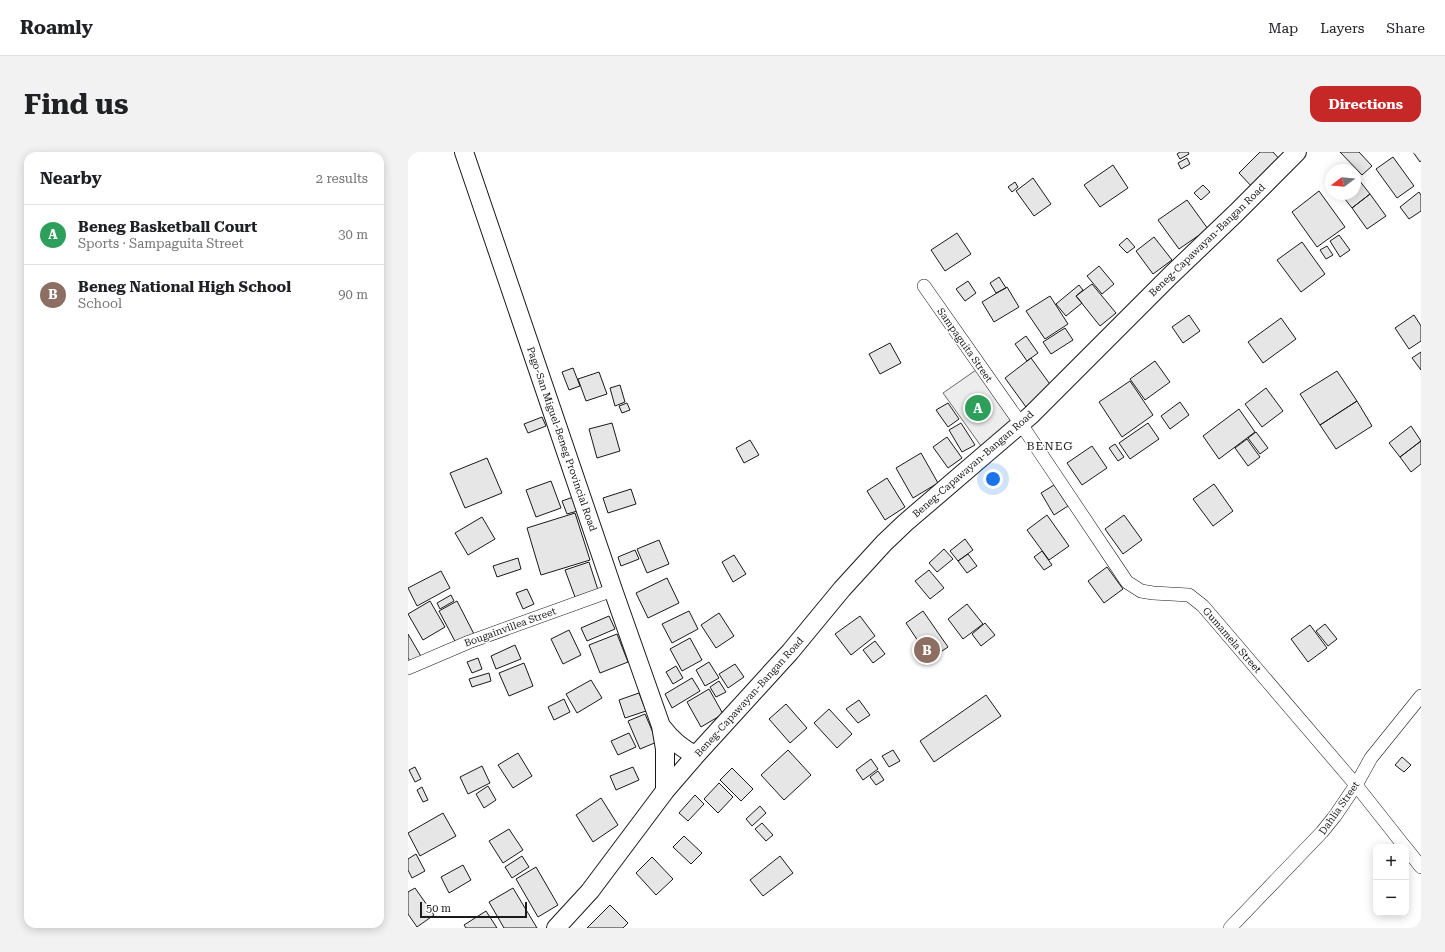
<!DOCTYPE html>
<meta charset="utf-8">
<style>
:root{--surface:#fff;--page:#f2f2f2;--text:#202124;--muted:#757577;--line:#e0e0e0;--accent:#c62828}
body{margin:0;font-family:"Roboto Serif",serif;background:var(--page);color:var(--text)}
.controls{position:absolute;right:12px;bottom:12px;display:grid;overflow:hidden;border-radius:8px;box-shadow:0 2px 10px #0003}
.controls button{width:36px;height:36px;display:grid;place-items:center;padding:0;border:0;border-bottom:1px solid var(--line);background:var(--surface);color:var(--text);font:20px sans-serif}
.compass{position:absolute;left:917px;top:12px;width:36px;height:36px;border-radius:50%;background:var(--surface);box-shadow:0 2px 10px #0003;rotate:254deg}
.scale{position:absolute;left:12px;bottom:10px;width:107px;box-sizing:border-box;padding-left:4px;border:2px solid #1a1a1a;border-top:0;font-size:11px;line-height:14px;white-space:nowrap;color:#1a1a1a;-webkit-text-stroke:3px #fff;paint-order:stroke}
.you{position:absolute;left:585px;top:327px;width:14px;height:14px;margin:-10px;border:3px solid #fff;border-radius:50%;background:#1a73e8;box-shadow:0 0 0 6px #1a73e833}
.badge{display:grid;place-items:center;width:26px;height:26px;border-radius:50%;background:var(--accent);color:#fff;font-size:13px;font-weight:700}
.pin{position:absolute;translate:-50% -50%;border:2px solid #fff;box-shadow:0 1px 4px #0006}
.list{margin:0;padding:0;list-style:none}
h2{display:flex;justify-content:space-between;align-items:center;height:52px;margin:0;padding:0 16px;font-size:17px}
h2 small{font-size:13px;font-weight:400;color:var(--muted)}
.list li{display:grid;grid-template-columns:26px 1fr auto;gap:12px;align-items:center;box-sizing:border-box;height:60px;padding:0 16px;border-top:1px solid var(--line)}
.list b{display:block;font-size:15px;white-space:nowrap}
.list p{margin:0;font-size:13px;white-space:nowrap;color:var(--muted)}
.list em{font-size:13px;font-style:normal;color:var(--muted)}
.map{position:relative;flex:none;width:1013px;height:776px;overflow:hidden;border-radius:12px}
header{display:flex;align-items:center;gap:24px;box-sizing:border-box;height:56px;padding:0 20px;background:var(--surface);border-bottom:1px solid var(--line)}
header strong{font-size:19px}
nav{display:flex;gap:22px;margin-inline-start:auto;font-size:14px}
.intro{display:flex;align-items:center;justify-content:space-between;box-sizing:border-box;height:96px;padding:0 24px}
h1{margin:0;font-size:28px}
.button{padding:10px 18px;border-radius:12px;background:var(--accent);color:#fff;font-size:14px;font-weight:700}
main{display:flex;gap:24px;padding:0 24px}
aside{flex:1;background:var(--surface);border-radius:12px;box-shadow:0 2px 10px #0003}
.map>svg:first-child{display:block}
</style>
<header>
<strong>Roamly</strong>
<nav><a>Map</a><a>Layers</a><a>Share</a></nav>
</header>
<div class="intro"><h1>Find us</h1><a class="button">Directions</a></div>
<main>
<aside>
<h2>Nearby<small>2 results</small></h2>
<ul class="list">
<li><span class="badge" style="background:#2e9e5b">A</span><div><b>Beneg Basketball Court</b><p>Sports · Sampaguita Street</p></div><em>30 m</em></li>
<li><span class="badge" style="background:#8d6e63">B</span><div><b>Beneg National High School</b><p>School</p></div><em>90 m</em></li>
</ul>
</aside>
<div class="map">
<svg width="1013" height="776" viewBox="0 0 1013 776">
<rect width="100%" height="100%" fill="#fff"/>
<path fill="#ededed" stroke="#6a6a6a" d="M 568,218 L 605,272 L 573,294 L 535,241 Z"/>
<path fill="#e6e6e6" stroke="#1a1a1a" d="M 772,0 L 780,0 L 781,2 L 772,7 L 769,2 Z
M 852,0 L 865,0 L 874,10 L 846,37 L 831,21 Z
M 932,0 L 951,0 L 964,14 L 954,23 Z
M 1005,0 L 1013,0 L 1013,9 L 1012,10 Z
M 985,5 L 1006,34 L 989,46 L 968,17 Z
M 779,6 L 782,12 L 773,17 L 770,11 Z
M 705,13 L 720,36 L 692,55 L 676,33 Z
M 940,14 L 944,18 L 934,18 Z
M 947,23 L 962,42 L 944,56 L 933,42 L 947,42 Z
M 625,26 L 643,52 L 626,64 L 608,39 Z
M 607,30 L 610,35 L 604,40 L 600,35 Z
M 795,33 L 802,40 L 793,48 L 786,41 Z
M 911,39 L 937,75 L 909,95 L 884,60 Z
M 1011,40 L 1013,43 L 1013,59 L 1001,67 L 992,55 Z
M 962,42 L 978,64 L 959,77 L 944,56 Z
M 779,48 L 800,77 L 771,97 L 750,68 Z
M 549,81 L 563,102 L 537,119 L 523,98 Z
M 931,83 L 942,98 L 932,105 L 922,89 Z
M 746,85 L 764,108 L 745,122 L 728,99 Z
M 719,86 L 727,95 L 719,101 L 711,93 Z
M 894,90 L 917,122 L 893,140 L 869,108 Z
M 919,94 L 925,103 L 918,107 L 912,98 Z
M 691,114 L 706,132 L 694,142 L 679,124 Z
M 591,125 L 598,136 L 588,141 L 582,131 Z
M 560,129 L 568,141 L 557,149 L 548,137 Z
M 684,132 L 708,161 L 692,174 L 668,144 Z
M 671,133 L 675,138 L 668,144 L 674,151 L 658,164 L 648,152 Z
M 599,135 L 611,155 L 586,170 L 574,150 Z
M 642,144 L 660,172 L 637,187 L 618,159 Z
M 781,163 L 792,179 L 775,191 L 764,175 Z
M 1006,163 L 1013,174 L 1013,189 L 1001,197 L 987,176 Z
M 873,166 L 888,187 L 855,211 L 840,190 Z
M 657,176 L 665,188 L 643,202 L 635,190 Z
M 618,184 L 630,201 L 619,209 L 607,192 Z
M 482,191 L 493,211 L 472,222 L 461,202 Z
M 1013,200 L 1013,218 L 1004,206 Z
M 623,206 L 644,235 L 618,255 L 597,226 Z
M 747,209 L 762,230 L 737,248 L 722,227 Z
M 165,216 L 172,234 L 161,238 L 154,220 Z
M 929,219 L 949,249 L 912,273 L 892,242 Z
M 191,220 L 199,242 L 178,249 L 170,227 Z
M 722,229 L 745,263 L 714,285 L 691,250 Z
M 212,233 L 217,250 L 207,254 L 202,236 Z
M 858,236 L 875,259 L 854,275 L 837,252 Z
M 949,249 L 964,274 L 928,297 L 912,273 Z
M 772,250 L 781,263 L 762,277 L 753,264 Z
M 219,251 L 222,258 L 214,261 L 211,254 Z
M 540,251 L 551,267 L 540,275 L 528,258 Z
M 831,257 L 847,280 L 811,307 L 795,284 Z
M 134,265 L 138,274 L 120,281 L 116,272 Z
M 204,271 L 212,299 L 189,306 L 181,277 Z
M 553,271 L 567,293 L 554,300 L 541,278 Z
M 740,271 L 751,287 L 722,307 L 711,291 Z
M 1003,274 L 1013,289 L 992,305 L 981,291 Z
M 848,280 L 860,296 L 852,302 L 840,286 Z
M 539,285 L 554,306 L 540,316 L 525,295 Z
M 839,287 L 852,305 L 840,314 L 827,296 Z
M 342,288 L 351,303 L 336,311 L 328,296 Z
M 1013,289 L 1013,312 L 1003,320 L 992,305 Z
M 707,292 L 716,305 L 710,309 L 701,296 Z
M 684,294 L 699,316 L 674,333 L 659,311 Z
M 513,301 L 530,331 L 505,346 L 488,316 Z
M 79,306 L 94,341 L 57,356 L 42,321 Z
M 479,326 L 497,355 L 477,368 L 459,339 Z
M 143,329 L 153,356 L 128,365 L 118,338 Z
M 806,332 L 825,359 L 805,374 L 785,347 Z
M 646,333 L 660,354 L 646,363 L 633,341 Z
M 223,337 L 228,352 L 200,361 L 195,346 Z
M 168,344 L 173,358 L 159,362 L 154,349 Z
M 167,361 L 182,408 L 133,423 L 119,376 Z
M 639,363 L 661,394 L 641,408 L 619,378 Z
M 716,363 L 734,388 L 715,402 L 697,377 Z
M 74,365 L 87,387 L 60,403 L 47,381 Z
M 557,387 L 565,398 L 550,409 L 542,399 Z
M 251,388 L 261,412 L 239,421 L 229,397 Z
M 536,397 L 545,407 L 529,420 L 521,411 Z
M 227,398 L 231,407 L 213,414 L 210,405 Z
M 634,399 L 644,413 L 636,418 L 626,405 Z
M 560,402 L 569,414 L 559,421 L 550,409 Z
M 326,403 L 338,422 L 325,430 L 314,410 Z
M 110,406 L 113,417 L 89,425 L 85,414 Z
M 181,410 L 190,438 L 167,445 L 157,418 Z
M 699,415 L 715,437 L 696,451 L 680,429 Z
M 521,418 L 536,436 L 522,447 L 507,429 Z
M 33,419 L 42,436 L 9,454 L 0,436 Z
M 259,426 L 271,451 L 240,466 L 228,441 Z
M 119,437 L 126,452 L 115,457 L 108,441 Z
M 43,443 L 46,449 L 32,457 L 29,451 Z
M 22,449 L 37,475 L 15,488 L 0,462 Z
M 49,449 L 67,484 L 49,493 L 31,459 Z
M 559,452 L 575,472 L 555,487 L 540,467 Z
M 281,459 L 290,477 L 264,491 L 254,472 Z
M 515,459 L 540,495 L 522,507 L 498,471 Z
M 311,461 L 326,484 L 308,496 L 293,473 Z
M 201,464 L 207,477 L 179,489 L 173,476 Z
M 452,464 L 467,484 L 443,503 L 427,482 Z
M 577,471 L 587,483 L 573,494 L 564,482 Z
M 917,472 L 929,487 L 920,494 L 908,479 Z
M 902,473 L 919,496 L 900,510 L 883,487 Z
M 161,478 L 173,503 L 155,512 L 143,487 Z
M 0,482 L 14,506 L 4,512 L 0,506 Z
M 209,482 L 220,510 L 192,521 L 181,493 Z
M 282,486 L 294,508 L 274,519 L 262,497 Z
M 467,489 L 477,502 L 465,511 L 455,498 Z
M 107,493 L 113,507 L 88,517 L 83,504 Z
M 70,506 L 74,517 L 64,521 L 59,510 Z
M 301,510 L 311,526 L 297,534 L 288,518 Z
M 116,511 L 125,534 L 101,544 L 91,521 Z
M 327,512 L 336,525 L 320,536 L 311,522 Z
M 268,514 L 275,526 L 265,532 L 258,520 Z
M 81,521 L 83,529 L 64,535 L 61,527 Z
M 284,526 L 292,539 L 264,556 L 257,542 Z
M 183,528 L 194,546 L 169,561 L 158,542 Z
M 311,529 L 318,540 L 308,545 L 302,535 Z
M 301,537 L 315,562 L 293,575 L 279,550 Z
M 231,541 L 238,559 L 217,566 L 211,548 Z
M 578,543 L 593,564 L 526,610 L 512,589 Z
M 156,547 L 162,560 L 146,568 L 140,555 Z
M 451,548 L 462,563 L 450,571 L 438,557 Z
M 378,552 L 399,576 L 382,591 L 361,567 Z
M 421,557 L 444,582 L 429,596 L 406,571 Z
M 237,562 L 249,590 L 232,597 L 220,569 Z
M 221,581 L 228,595 L 210,603 L 203,589 Z
M 380,598 L 403,623 L 376,648 L 353,623 Z
M 485,598 L 492,609 L 481,615 L 474,604 Z
M 110,601 L 124,624 L 105,636 L 90,613 Z
M 994,605 L 1003,613 L 996,620 L 987,613 Z
M 463,607 L 470,617 L 455,628 L 448,618 Z
M 74,614 L 82,631 L 60,642 L 52,625 Z
M 7,615 L 13,627 L 7,630 L 1,618 Z
M 225,615 L 231,628 L 208,638 L 202,624 Z
M 324,616 L 345,637 L 333,649 L 312,628 Z
M 470,619 L 476,628 L 468,633 L 462,625 Z
M 311,631 L 325,645 L 310,661 L 296,647 Z
M 80,634 L 88,648 L 76,656 L 68,642 Z
M 14,635 L 20,648 L 15,650 L 9,638 Z
M 287,643 L 296,652 L 280,669 L 271,661 Z
M 193,646 L 210,673 L 185,690 L 168,663 Z
M 352,654 L 358,661 L 344,674 L 338,667 Z
M 35,661 L 48,684 L 12,704 L 0,681 Z
M 354,671 L 365,683 L 358,689 L 347,677 Z
M 101,677 L 115,698 L 95,711 L 81,689 Z
M 276,684 L 294,701 L 283,712 L 265,695 Z
M 8,702 L 17,719 L 4,726 L 0,718 L 0,707 Z
M 114,704 L 121,715 L 104,726 L 97,715 Z
M 372,704 L 385,721 L 355,744 L 342,728 Z
M 244,705 L 265,727 L 248,743 L 228,721 Z
M 55,713 L 63,728 L 41,741 L 33,725 Z
M 128,715 L 150,753 L 130,765 L 108,727 Z
M 7,736 L 26,763 L 9,775 L 0,762 L 0,740 Z
M 105,736 L 129,776 L 96,776 L 81,750 Z
M 202,753 L 220,771 L 215,776 L 179,776 Z
M 78,759 L 89,776 L 58,776 L 56,773 Z"/>
<g fill="none" stroke-linecap="round" stroke-linejoin="round">
<g stroke="#1a1a1a" stroke-width="14">
<path id="street" d="M 516,134 L 613,272 L 719,430 L 733,439 L 745,441 L 781,443 L 795,454 L 948,633 L 997,695
M 0,516 L 61,490 L 205,438
M 998,696 L 1013,715
M 822,776 L 914,680 L 927,664 L 948,633 L 963,606 L 1013,544"/>
</g>
<g stroke="#1a1a1a" stroke-width="20">
<path id="secondary" d="M 56,0 L 205,438 L 253,574 L 257,597 L 257,639 L 182,739 L 148,776
M 253,574 C 263,587 273,597 288,603
M 257,639 L 288,603 L 382,500 L 434,437 L 476,391 L 497,371 L 623,263 L 762,124 L 828,61 L 889,0"/>
</g>
<use href="#street" stroke="#fff" stroke-width="13"/>
<use href="#secondary" stroke="#fff" stroke-width="18"/>
</g>
<g text-anchor="middle" dominant-baseline="central" stroke-width="3" stroke-linejoin="round" paint-order="stroke">
<g font-size="10" fill="#1a1a1a" stroke="#fff">
<text transform="translate(799 88) rotate(-44)">Beneg-Capawayan-Bangan Road</text>
<text transform="translate(557 193) rotate(55)">Sampaguita Street</text>
<text transform="translate(154 287) rotate(71)">Pago-San Miguel-Beneg Provincial Road</text>
<text transform="translate(565 312) rotate(-41)">Beneg-Capawayan-Bangan Road</text>
<text transform="translate(102 475) rotate(-20)">Bougainvillea Street</text>
<text transform="translate(824 488) rotate(49)">Gumamela Street</text>
<text transform="translate(341 545) rotate(-48)">Beneg-Capawayan-Bangan Road</text>
<text transform="translate(931 656) rotate(-55)">Dahlia Street</text>
</g>
<g font-size="12" letter-spacing="1" fill="#1a1a1a" stroke="#fff">
<text x="642" y="294">BENEG</text>
</g>
</g>
</svg>
<div class="controls">
<button>+</button>
<button>−</button>
</div>
<svg class="compass" viewBox="-18 -18 36 36"><path d="M0-13l5 13h-10z" fill="#e53935"/><path d="M0 13l5-13h-10z" fill="#757577"/></svg>
<div class="scale">50 m</div>
<div class="you"></div>
<div class="pin badge" style="left:570px;top:256px;background:#2e9e5b">A</div>
<div class="pin badge" style="left:519px;top:498px;background:#8d6e63">B</div>
</div>
</main>
